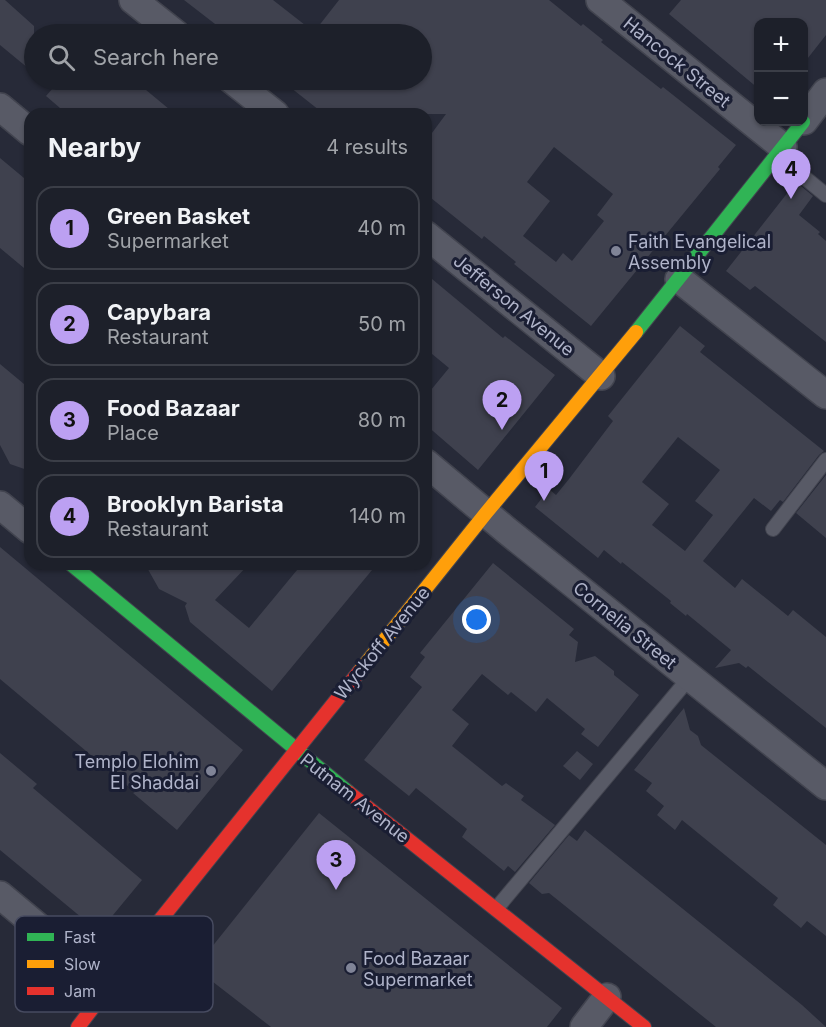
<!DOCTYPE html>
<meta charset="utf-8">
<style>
:root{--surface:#1d202a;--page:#252832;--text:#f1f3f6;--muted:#a0a3a8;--line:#3b3e47;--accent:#bca0f2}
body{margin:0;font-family:Inter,sans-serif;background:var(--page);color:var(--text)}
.controls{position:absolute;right:18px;top:18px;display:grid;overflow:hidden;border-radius:12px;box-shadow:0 2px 4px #0004}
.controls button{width:54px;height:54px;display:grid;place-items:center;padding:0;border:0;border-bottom:2px solid var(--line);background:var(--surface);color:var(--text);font:30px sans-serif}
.you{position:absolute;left:477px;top:620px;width:21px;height:21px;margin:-15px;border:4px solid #fff;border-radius:50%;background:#1a73e8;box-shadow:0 0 0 9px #1a73e833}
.badge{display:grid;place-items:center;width:39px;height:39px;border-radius:50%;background:var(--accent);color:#111;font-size:20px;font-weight:700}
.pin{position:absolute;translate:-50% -50px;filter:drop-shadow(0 2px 3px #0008)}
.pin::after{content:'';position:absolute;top:32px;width:21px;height:18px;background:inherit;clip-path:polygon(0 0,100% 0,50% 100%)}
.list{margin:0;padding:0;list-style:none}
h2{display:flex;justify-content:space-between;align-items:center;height:78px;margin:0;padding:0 24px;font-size:26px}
h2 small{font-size:20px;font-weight:400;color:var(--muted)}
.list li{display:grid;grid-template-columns:39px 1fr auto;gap:18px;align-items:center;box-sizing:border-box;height:84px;margin:0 12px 12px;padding:0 12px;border:2px solid var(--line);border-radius:18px}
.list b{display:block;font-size:22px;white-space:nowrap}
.list p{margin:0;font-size:20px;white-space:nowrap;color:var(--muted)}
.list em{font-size:20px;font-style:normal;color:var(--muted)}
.icon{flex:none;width:33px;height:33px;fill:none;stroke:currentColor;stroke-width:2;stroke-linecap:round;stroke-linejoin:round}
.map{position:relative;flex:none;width:826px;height:1027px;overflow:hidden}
.search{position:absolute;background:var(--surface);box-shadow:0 2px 4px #0004;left:24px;top:24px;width:408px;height:66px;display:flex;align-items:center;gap:15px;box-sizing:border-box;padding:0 21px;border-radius:33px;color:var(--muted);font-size:22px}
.panel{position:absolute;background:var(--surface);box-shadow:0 2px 4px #0004;left:24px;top:108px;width:408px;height:462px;border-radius:18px}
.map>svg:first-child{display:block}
</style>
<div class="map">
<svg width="826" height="1027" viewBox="0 0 826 1027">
<rect width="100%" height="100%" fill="#272a38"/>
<path fill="#3f414e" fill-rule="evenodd" d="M 0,0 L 5,0 L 34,26 L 34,73 L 0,45 Z
M 184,0 L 273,0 L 314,32 L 339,0 L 549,0 L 581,26 L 583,24 L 603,40 L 601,42 L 624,60 L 661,89 L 663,87 L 736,145 L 718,167 L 720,169 L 591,326 L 514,264 L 516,262 L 484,236 L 482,239 L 426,194 L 426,141 L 446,114 L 324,114 L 281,80 L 422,80 L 422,34 L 228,34 ZM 554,147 L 613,194 L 597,215 L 604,221 L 572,261 L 563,253 L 556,262 L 523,236 L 550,201 L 527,182 Z
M 681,0 L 826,0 L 826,35 L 804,63 L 804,22 L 759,22 L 759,89 L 669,14 Z
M 60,80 L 134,80 L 175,114 L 67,114 L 46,96 Z
M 0,158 L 30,183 L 30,273 L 0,248 Z
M 796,182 L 813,196 L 799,215 L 820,232 L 818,234 L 826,241 L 826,342 L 755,286 L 750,290 L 726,271 Z
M 426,274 L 503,338 L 505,336 L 555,375 L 478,470 L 426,425 L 426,396 L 449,368 L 426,349 Z
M 680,326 L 705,346 L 700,352 L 824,451 L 819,455 L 783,502 L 780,500 L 771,511 L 754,498 L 703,561 L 735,588 L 742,579 L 788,616 L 793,610 L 826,637 L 826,728 L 748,666 L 746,668 L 739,663 L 715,668 L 731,650 L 687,614 L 686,616 L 670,603 L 671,601 L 622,562 L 621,564 L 604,550 L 598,558 L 535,507 L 549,489 L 556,495 L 569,479 L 613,421 L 608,416 ZM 678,437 L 720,470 L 695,501 L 713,515 L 685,551 L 652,525 L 669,504 L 642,482 Z
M 0,364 L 30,389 L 30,471 L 10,464 L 0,445 Z
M 826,475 L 826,538 L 796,513 Z
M 0,547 L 243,750 L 177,830 L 133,793 L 135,792 L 0,679 Z
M 493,563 L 574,629 L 569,635 L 578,642 L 575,662 L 595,656 L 614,671 L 614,675 L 639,695 L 598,747 L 581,734 L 585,729 L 547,698 L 536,712 L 511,692 L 508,695 L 482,674 L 452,710 L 469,724 L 452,746 L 502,786 L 506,783 L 524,796 L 521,800 L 555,825 L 515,872 L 508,866 L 504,871 L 462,837 L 467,829 L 416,788 L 409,796 L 364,760 L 422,687 L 410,677 L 425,657 L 420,653 Z
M 145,564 L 249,564 L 215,600 L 249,628 L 302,564 L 377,564 L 272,691 L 190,622 L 185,606 L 187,603 L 159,589 Z
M 684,708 L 690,730 L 698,736 L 701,745 L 826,845 L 826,936 L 807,921 L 801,928 L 773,905 L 778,898 L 682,820 L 675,830 L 657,815 L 664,806 L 646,791 L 652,783 L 634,770 Z
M 577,751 L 593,764 L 580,780 L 563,766 Z
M 0,753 L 37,784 L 33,788 L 142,880 L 99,932 L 0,850 Z
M 319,813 L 562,1008 L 547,1027 L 271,1027 L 195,968 Z
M 585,830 L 802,1005 L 826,1027 L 716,1027 L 549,893 L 542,894 L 529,883 L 569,835 L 577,841 Z"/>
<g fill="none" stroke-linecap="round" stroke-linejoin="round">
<g stroke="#42444f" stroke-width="16">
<path id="lane" d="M 777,155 L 826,195
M 773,529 L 826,460
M 496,909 L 690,677"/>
</g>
<g stroke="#42444f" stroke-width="30">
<path id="street" d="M 133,0 L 176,34
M 600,0 L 783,147
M 232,80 L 275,114
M 0,107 L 30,132
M 804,121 L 826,92
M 426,235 L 601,376
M 679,279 L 826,395
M 426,463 L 506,530 L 826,786
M 0,505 L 30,530
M 0,895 L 109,986
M 584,1027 L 607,997"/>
</g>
<g stroke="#42444f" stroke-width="16">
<path id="fast" d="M 636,332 L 803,122
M 71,564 L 348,792"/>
</g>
<g stroke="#42444f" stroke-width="16">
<path id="slow" d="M 359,672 L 486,513 L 636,332"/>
</g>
<g stroke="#42444f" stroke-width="16">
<path id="jam" d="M 348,792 L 644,1027
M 78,1027 L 141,944 L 359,672"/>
</g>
<use href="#lane" stroke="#585a66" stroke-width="14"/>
<use href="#street" stroke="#585a66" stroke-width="27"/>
<use href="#fast" stroke="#30b455" stroke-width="14"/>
<use href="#slow" stroke="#ff9f0a" stroke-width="14"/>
<use href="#jam" stroke="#e5322d" stroke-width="14"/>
</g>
<g fill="#808497" stroke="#1a1e33" stroke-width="2">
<circle cx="616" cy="251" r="6"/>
<circle cx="211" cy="771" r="6"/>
<circle cx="351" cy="968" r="6"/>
</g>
<g text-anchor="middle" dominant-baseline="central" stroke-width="6" stroke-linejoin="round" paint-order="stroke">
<g font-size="18" fill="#b0b4ca" stroke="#1a1e33">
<text transform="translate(677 62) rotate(39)">Hancock Street</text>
<text transform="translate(514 305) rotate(39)">Jefferson Avenue</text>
<text transform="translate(625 625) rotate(39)">Cornelia Street</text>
<text transform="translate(382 643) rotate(-51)">Wyckoff Avenue</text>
<text transform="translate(355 798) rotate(38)">Putnam Avenue</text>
</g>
<g font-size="18" fill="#b0b4ca" stroke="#1a1e33" text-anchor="start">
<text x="628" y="241">Faith Evangelical<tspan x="628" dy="21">Assembly</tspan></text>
<text x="199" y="761" text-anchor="end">Templo Elohim<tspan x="199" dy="21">El Shaddai</tspan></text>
<text x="363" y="958">Food Bazaar<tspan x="363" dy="21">Supermarket</tspan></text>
</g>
</g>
<rect x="15" y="916" width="198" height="96" rx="9" fill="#1a1e33" stroke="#474b60" stroke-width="1.5"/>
<rect x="27" y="933" width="27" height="8" fill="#30b455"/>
<rect x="27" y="960" width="27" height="8" fill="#ff9f0a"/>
<rect x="27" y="987" width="27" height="8" fill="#e5322d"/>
<g font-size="16" fill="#b0b4ca">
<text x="64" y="943">Fast</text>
<text x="64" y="970">Slow</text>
<text x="64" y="997">Jam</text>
</g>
</svg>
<div class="controls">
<button>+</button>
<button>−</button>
</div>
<div class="you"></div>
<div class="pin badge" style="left:544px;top:501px">1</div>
<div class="pin badge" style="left:502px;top:430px">2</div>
<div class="pin badge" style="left:336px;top:890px">3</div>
<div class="pin badge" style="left:791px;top:199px">4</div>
<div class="search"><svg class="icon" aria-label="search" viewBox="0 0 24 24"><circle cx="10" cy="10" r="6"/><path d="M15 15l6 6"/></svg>Search here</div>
<section class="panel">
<h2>Nearby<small>4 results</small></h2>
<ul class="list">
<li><span class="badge">1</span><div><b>Green Basket</b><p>Supermarket</p></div><em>40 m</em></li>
<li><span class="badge">2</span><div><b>Capybara</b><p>Restaurant</p></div><em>50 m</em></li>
<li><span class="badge">3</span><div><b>Food Bazaar</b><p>Place</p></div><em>80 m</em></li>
<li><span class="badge">4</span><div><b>Brooklyn Barista</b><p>Restaurant</p></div><em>140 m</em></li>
</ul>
</section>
</div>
